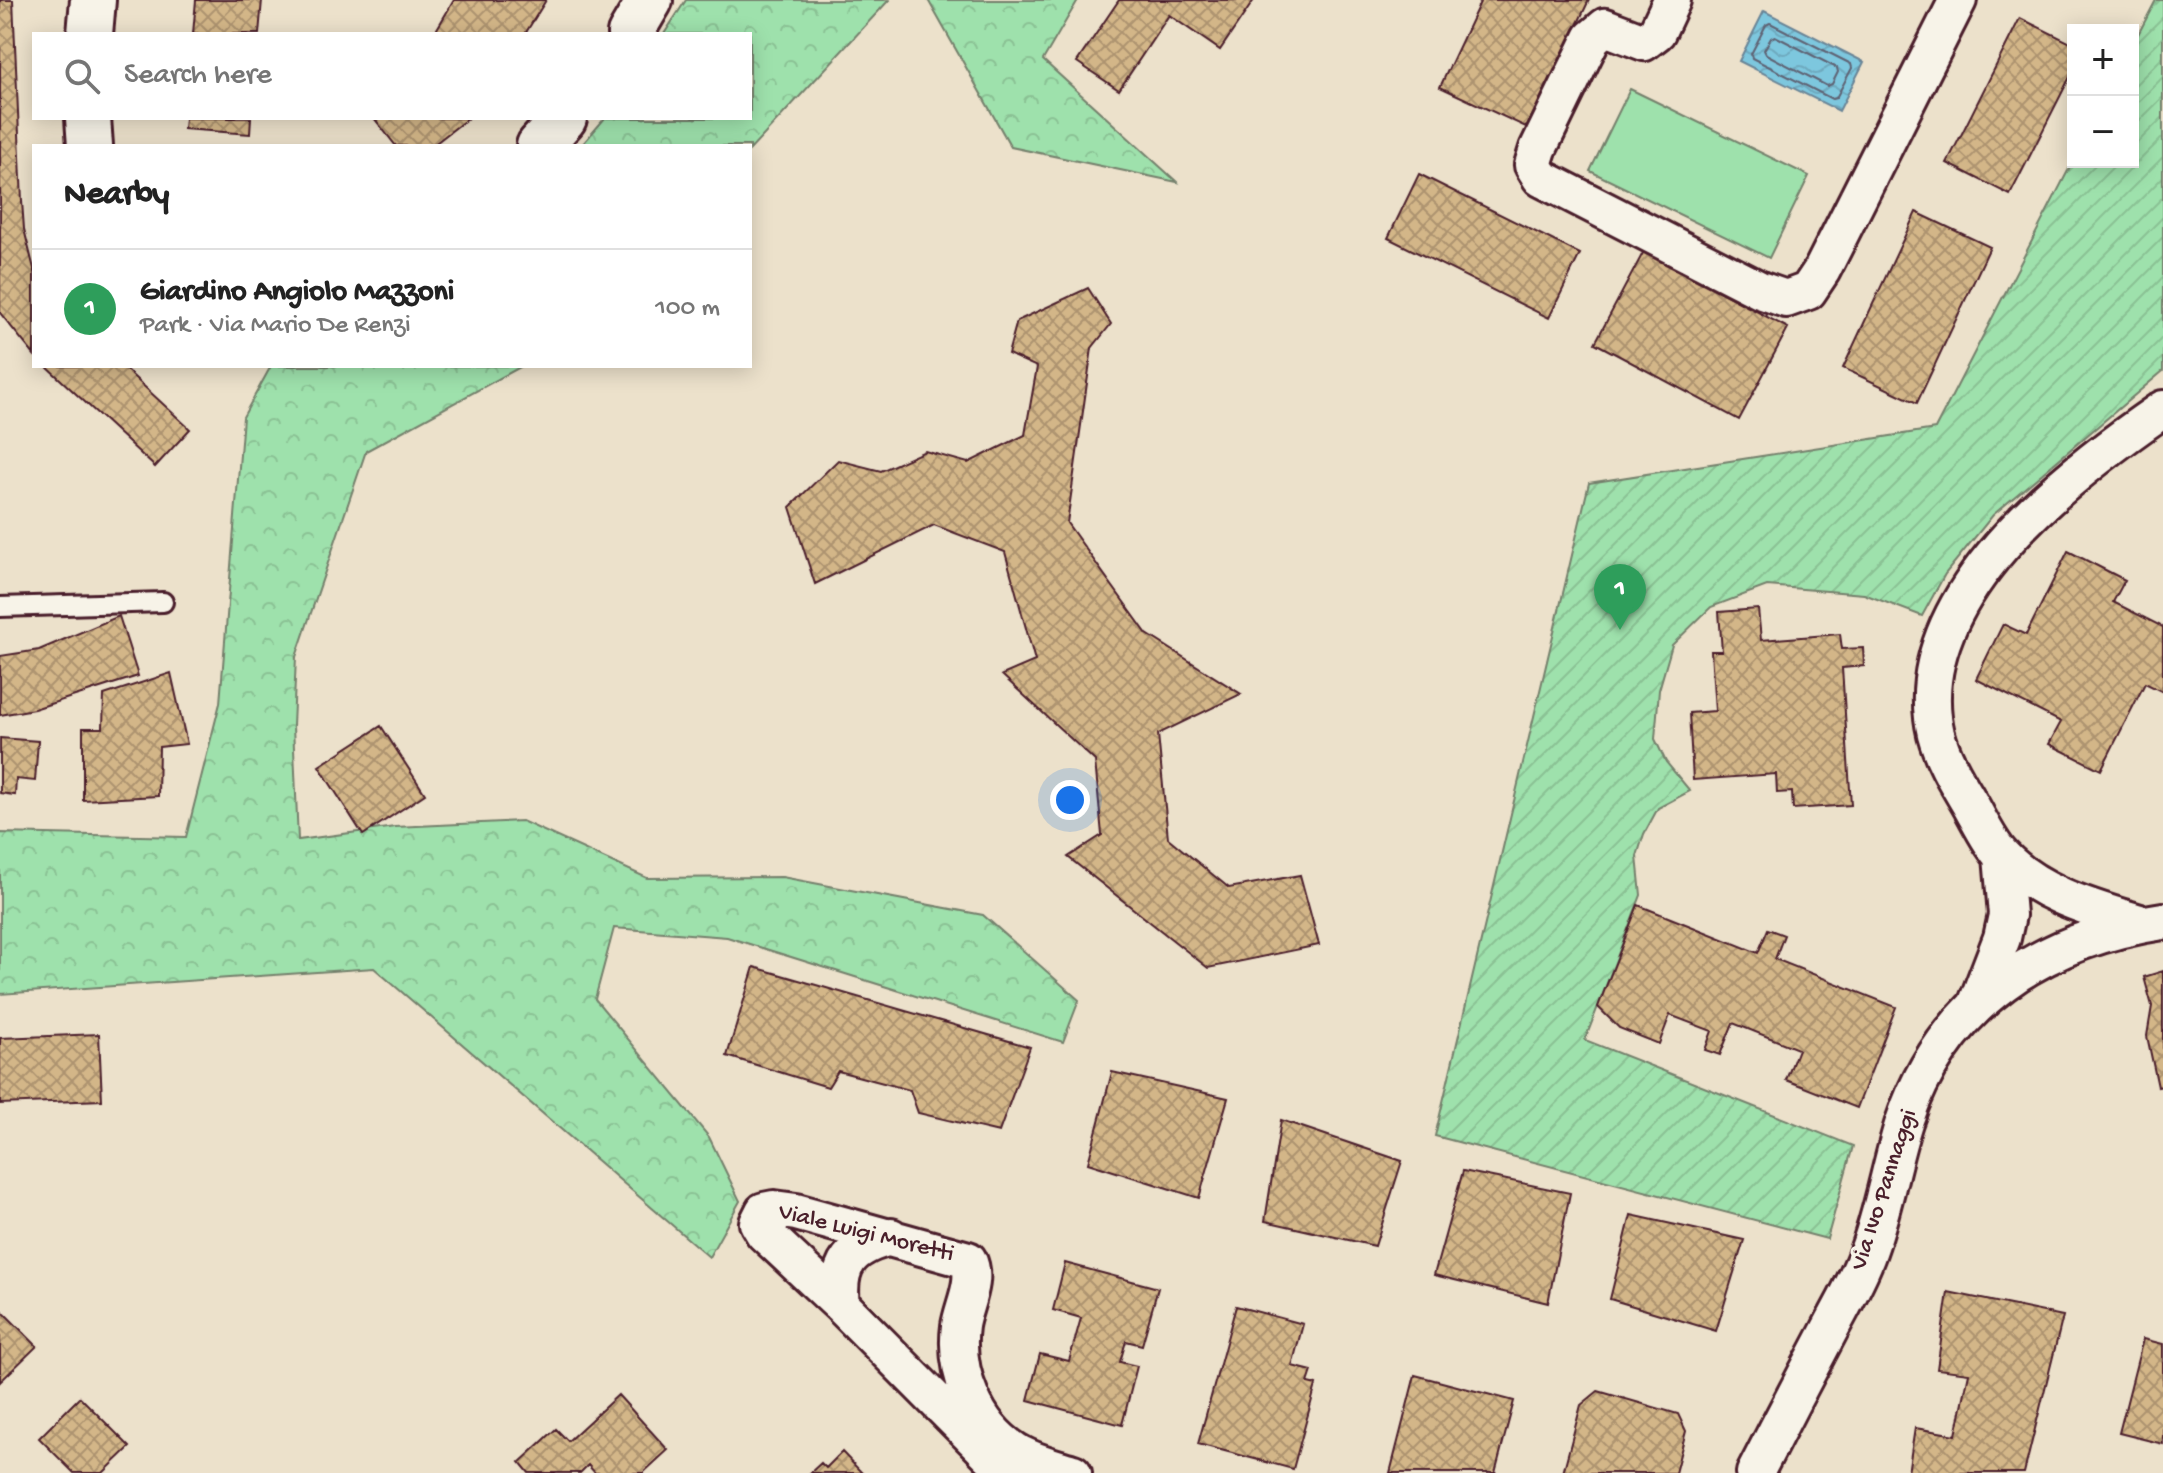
<!DOCTYPE html>
<meta charset="utf-8">
<style>
:root{--surface:#fff;--page:#f6f6f6;--text:#222;--muted:#767676;--line:#e0e0e0;--accent:#1f6fb2}
body{margin:0;font-family:"Gochi Hand",sans-serif;background:var(--page);color:var(--text)}
.controls{position:absolute;right:24px;top:24px;display:grid;overflow:hidden;border-radius:0px;box-shadow:0 4px 20px #0003}
.controls button{width:72px;height:72px;display:grid;place-items:center;padding:0;border:0;border-bottom:2px solid var(--line);background:var(--surface);color:var(--text);font:40px sans-serif}
.you{position:absolute;left:1070px;top:800px;width:28px;height:28px;margin:-20px;border:6px solid #fff;border-radius:50%;background:#1a73e8;box-shadow:0 0 0 12px #1a73e833}
.badge{display:grid;place-items:center;width:52px;height:52px;border-radius:50%;background:var(--accent);color:#fff;font-size:26px;font-weight:700}
.pin{position:absolute;translate:-50% -66px;filter:drop-shadow(0 2px 4px #0008)}
.pin::after{content:'';position:absolute;top:42px;width:28px;height:24px;background:inherit;clip-path:polygon(0 0,100% 0,50% 100%)}
.list{margin:0;padding:0;list-style:none}
h2{display:flex;justify-content:space-between;align-items:center;height:104px;margin:0;padding:0 32px;font-size:34px}
h2 small{font-size:26px;font-weight:400;color:var(--muted)}
.list li{display:grid;grid-template-columns:52px 1fr auto;gap:24px;align-items:center;box-sizing:border-box;height:120px;padding:0 32px;border-top:2px solid var(--line)}
.list b{display:block;font-size:30px;white-space:nowrap}
.list p{margin:0;font-size:26px;white-space:nowrap;color:var(--muted)}
.list em{font-size:26px;font-style:normal;color:var(--muted)}
.icon{flex:none;width:44px;height:44px;fill:none;stroke:currentColor;stroke-width:2;stroke-linecap:round;stroke-linejoin:round}
.map{position:relative;flex:none;width:2163px;height:1473px;overflow:hidden}
.search{position:absolute;background:var(--surface);box-shadow:0 4px 20px #0003;left:32px;top:32px;width:720px;height:88px;display:flex;align-items:center;gap:20px;box-sizing:border-box;padding:0 28px;border-radius:0px;color:var(--muted);font-size:30px}
.panel{position:absolute;background:var(--surface);box-shadow:0 4px 20px #0003;left:32px;top:144px;width:720px;height:224px;border-radius:0px}
.map>svg:first-child{display:block}
</style>
<div class="map">
<svg width="2163" height="1473" viewBox="0 0 2163 1473">
<defs>
<pattern id="forest-crowns" width="20" height="18" patternUnits="userSpaceOnUse" patternTransform="scale(2)"><rect width="20" height="18" fill="#9ee1ac"/><path d="M2 6a3 3 0 1 1 6 0M12 15a3 3 0 1 1 6 0" fill="none" stroke="#8ac194"/></pattern>
<pattern id="garden-furrows" width="10" height="10" patternUnits="userSpaceOnUse" patternTransform="scale(2)"><rect width="10" height="10" fill="#9ee1ac"/><path d="M-1 1l2-2M0 10L10 0M9 11l2-2" fill="none" stroke="#8ac194"/></pattern>
<pattern id="water-waves" width="16" height="10" patternUnits="userSpaceOnUse" patternTransform="scale(2)"><rect width="16" height="10" fill="#7dc7de"/><path d="M0 5q4-4 8 0t8 0" fill="none" stroke="#6eaabf"/></pattern>
<pattern id="building-cross-hatch" width="8" height="8" patternUnits="userSpaceOnUse" patternTransform="scale(2)"><rect width="8" height="8" fill="#d3b688"/><path d="M0 0l8 8M0 8l8-8" fill="none" stroke="#ad936f"/></pattern>
</defs>
<rect width="100%" height="100%" fill="#ece1cb"/>
<filter id="ink" filterUnits="userSpaceOnUse"><feTurbulence type="fractalNoise" baseFrequency=".0125" numOctaves="2"/><feDisplacementMap in="SourceGraphic" scale="16" xChannelSelector="R" yChannelSelector="G"/><feConvolveMatrix kernelMatrix="1 2 1 2 8 2 1 2 1" color-interpolation-filters="sRGB"/></filter>
<g filter="url(#ink)">
<path fill="url(#forest-crowns)" stroke="#74806c" stroke-width="2" d="M 686,0 L 889,0 L 750,150 L 750,146 L 581,146 L 605,118 L 750,118 L 750,34 L 664,34 Z
M 928,0 L 1078,0 L 1043,60 L 1177,182 L 1011,147 Z
M 271,366 L 522,366 L 366,451 L 296,657 L 293,726 L 298,840 L 395,827 L 522,821 L 647,878 L 782,877 L 983,915 L 1079,1000 L 1063,1042 L 727,937 L 614,928 L 595,999 L 709,1137 L 740,1201 L 709,1257 L 374,968 L 0,994 L 0,833 L 186,837 L 220,703 L 243,417 Z"/>
<path fill="url(#garden-furrows)" stroke="#74806c" stroke-width="2" d="M 2156,0 L 2163,0 L 2163,371 L 1993,515 L 1945,574 L 1922,616 L 1864,594 L 1767,586 L 1711,607 L 1672,645 L 1659,690 L 1655,739 L 1666,762 L 1690,791 L 1658,808 L 1644,834 L 1637,856 L 1641,895 L 1585,1040 L 1853,1146 L 1827,1239 L 1435,1136 L 1589,483 L 1935,429 L 2073,161 L 2133,162 L 2133,44 Z"/>
<path fill="#9ee1ac" stroke="#74806c" stroke-width="2" d="M 1630,89 L 1809,176 L 1769,258 L 1590,171 Z"/>
<path fill="url(#water-waves)" stroke="#698496" stroke-width="2" d="M 1764,11 L 1864,62 L 1839,111 L 1739,61 Z"/>
<g fill="none" stroke-linecap="round" stroke-linejoin="round">
<path stroke="#5e6273" stroke-width="2" d="M 1770,23 L 1851,64 L 1852,68 L 1836,98 L 1832,99 L 1752,58 L 1751,54 L 1766,25 Z
M 1775,36 L 1837,68 L 1838,72 L 1832,84 L 1827,86 L 1766,54 L 1764,50 L 1771,38 Z"/>
</g>
<path fill="url(#building-cross-hatch)" stroke="#4a1f2b" stroke-width="2" d="M 0,0 L 13,0 L 22,201 L 24,229 L 34,269 L 34,355 L 0,313 Z
M 196,0 L 262,0 L 259,34 L 193,34 Z
M 454,0 L 546,0 L 525,34 L 434,34 Z
M 1119,0 L 1254,0 L 1220,50 L 1169,15 L 1119,90 L 1077,62 Z
M 1481,0 L 1589,0 L 1528,128 L 1440,87 Z
M 2020,18 L 2073,44 L 2073,71 L 2010,195 L 1947,163 Z
M 185,118 L 251,118 L 250,134 L 184,129 Z
M 374,118 L 468,118 L 432,146 L 396,146 Z
M 1419,174 L 1580,254 L 1549,318 L 1388,238 Z
M 1916,212 L 1990,247 L 1917,403 L 1843,368 Z
M 1644,251 L 1788,328 L 1739,420 L 1595,343 Z
M 1088,288 L 1111,324 L 1092,348 L 1067,523 L 1147,634 L 1241,694 L 1158,734 L 1168,838 L 1229,888 L 1300,875 L 1319,945 L 1208,968 L 1068,857 L 1102,835 L 1095,761 L 1002,675 L 1035,661 L 1005,552 L 934,525 L 815,584 L 790,507 L 838,460 L 881,471 L 925,451 L 968,463 L 1025,435 L 1037,367 L 1008,354 L 1017,321 Z
M 46,366 L 122,366 L 190,429 L 155,467 Z
M 2068,551 L 2125,580 L 2113,602 L 2163,627 L 2163,692 L 2145,683 L 2101,770 L 2049,744 L 2061,722 L 1976,679 L 2003,624 L 2026,635 Z
M 1758,609 L 1761,640 L 1840,634 L 1842,649 L 1863,648 L 1864,666 L 1842,668 L 1851,805 L 1793,809 L 1792,792 L 1777,793 L 1776,774 L 1693,780 L 1689,713 L 1715,711 L 1711,651 L 1722,651 L 1719,612 Z
M 119,616 L 138,676 L 34,709 L 0,715 L 0,656 L 39,650 Z
M 171,673 L 187,744 L 159,747 L 158,796 L 83,800 L 83,728 L 103,728 L 104,695 Z
M 381,726 L 425,794 L 363,835 L 319,766 Z
M 0,738 L 38,741 L 35,781 L 16,779 L 15,795 L 0,793 Z
M 1638,905 L 1758,953 L 1768,929 L 1784,935 L 1775,959 L 1896,1007 L 1857,1108 L 1786,1080 L 1798,1049 L 1733,1023 L 1720,1055 L 1705,1050 L 1712,1031 L 1670,1015 L 1659,1044 L 1619,1028 L 1598,1007 Z
M 754,967 L 1030,1047 L 999,1132 L 918,1113 L 910,1090 L 838,1071 L 828,1087 L 727,1056 Z
M 2163,971 L 2163,1086 L 2158,1087 L 2147,1036 L 2152,1006 L 2144,977 Z
M 99,1034 L 102,1100 L 0,1104 L 0,1038 Z
M 1112,1072 L 1228,1098 L 1199,1198 L 1088,1163 Z
M 1281,1120 L 1402,1161 L 1375,1246 L 1265,1221 Z
M 1463,1171 L 1570,1193 L 1548,1303 L 1434,1275 Z
M 1631,1215 L 1744,1240 L 1716,1331 L 1610,1299 Z
M 1065,1263 L 1158,1288 L 1142,1345 L 1126,1341 L 1120,1362 L 1137,1366 L 1122,1425 L 1028,1400 L 1040,1354 L 1069,1361 L 1081,1318 L 1053,1310 Z
M 1948,1292 L 2063,1316 L 2024,1473 L 1908,1473 L 1915,1428 L 1956,1435 L 1969,1373 L 1937,1369 Z
M 1236,1306 L 1303,1324 L 1292,1366 L 1312,1371 L 1308,1383 L 1316,1385 L 1293,1469 L 1198,1444 Z
M 0,1309 L 37,1346 L 0,1382 Z
M 2143,1339 L 2163,1344 L 2163,1444 L 2119,1433 Z
M 1415,1375 L 1514,1401 L 1495,1473 L 1390,1473 Z
M 1598,1391 L 1678,1414 L 1686,1431 L 1675,1473 L 1563,1473 L 1581,1405 Z
M 618,1395 L 668,1450 L 643,1473 L 595,1473 L 588,1465 L 580,1473 L 529,1473 L 520,1462 L 556,1429 L 568,1441 Z
M 80,1397 L 130,1447 L 103,1473 L 74,1473 L 39,1438 Z
M 842,1452 L 862,1473 L 810,1473 L 821,1463 L 826,1468 Z"/>
<g fill="none" stroke-linecap="round" stroke-linejoin="round">
<g stroke="#4a1f2b" stroke-width="24">
<path id="service" d="M 0,607 L 163,602"/>
</g>
<g stroke="#4a1f2b" stroke-width="42">
<path id="minor" d="M 1672,0 L 1657,32 L 1644,42 L 1605,27 L 1592,38 L 1538,149 L 1533,165 L 1541,178 L 1760,290 L 1786,299 L 1808,291 L 1822,270 L 1958,0
M 2143,924 C 2094,909 2039,895 2002,856 C 1988,841 1978,817 1967,799 C 1955,779 1942,757 1936,734 C 1904,599 2067,475 2163,409
M 1977,1003 L 2002,938 L 2007,915 L 2002,856
M 841,1305 C 836,1263 851,1247 891,1237
M 1008,1473 L 841,1305 L 764,1233 L 758,1223 L 764,1211 L 774,1209 L 796,1212 L 968,1260 C 978,1280 963,1306 960,1326 C 954,1372 975,1426 1015,1451 C 1032,1462 1054,1467 1073,1473
M 1755,1473 C 1779,1426 1803,1380 1828,1333 C 1841,1308 1856,1283 1866,1257 C 1883,1214 1890,1166 1904,1122 C 1944,1002 2042,939 2163,921"/>
</g>
<g stroke="#4a1f2b" stroke-width="50">
<path id="tertiary" d="M 90,34 L 93,0
M 630,34 L 650,0
M 88,118 L 90,146
M 539,146 L 564,118"/>
</g>
<use href="#service" stroke="#f7f3e8" stroke-width="18"/>
<use href="#minor" stroke="#f7f3e8" stroke-width="36"/>
<use href="#tertiary" stroke="#f7f3e8" stroke-width="44"/>
</g>
</g>
<g text-anchor="middle" dominant-baseline="central" stroke-width="8" stroke-linejoin="round" paint-order="stroke">
<g font-size="24" fill="#4a1f2b" stroke="#f7f3e8">
<text transform="translate(1885 1190) rotate(-72)">Via Ivo Pannaggi</text>
<text transform="translate(866 1234) rotate(14)">Viale Luigi Moretti</text>
</g>
</g>
</svg>
<div class="controls">
<button>+</button>
<button>−</button>
</div>
<div class="you"></div>
<div class="pin badge" style="left:1620px;top:630px;background:#2e9e5b">1</div>
<div class="search"><svg class="icon" aria-label="search" viewBox="0 0 24 24"><circle cx="10" cy="10" r="6"/><path d="M15 15l6 6"/></svg>Search here</div>
<section class="panel">
<h2>Nearby<small></small></h2>
<ul class="list">
<li><span class="badge" style="background:#2e9e5b">1</span><div><b>Giardino Angiolo Mazzoni</b><p>Park · Via Mario De Renzi</p></div><em>100 m</em></li>
</ul>
</section>
</div>
